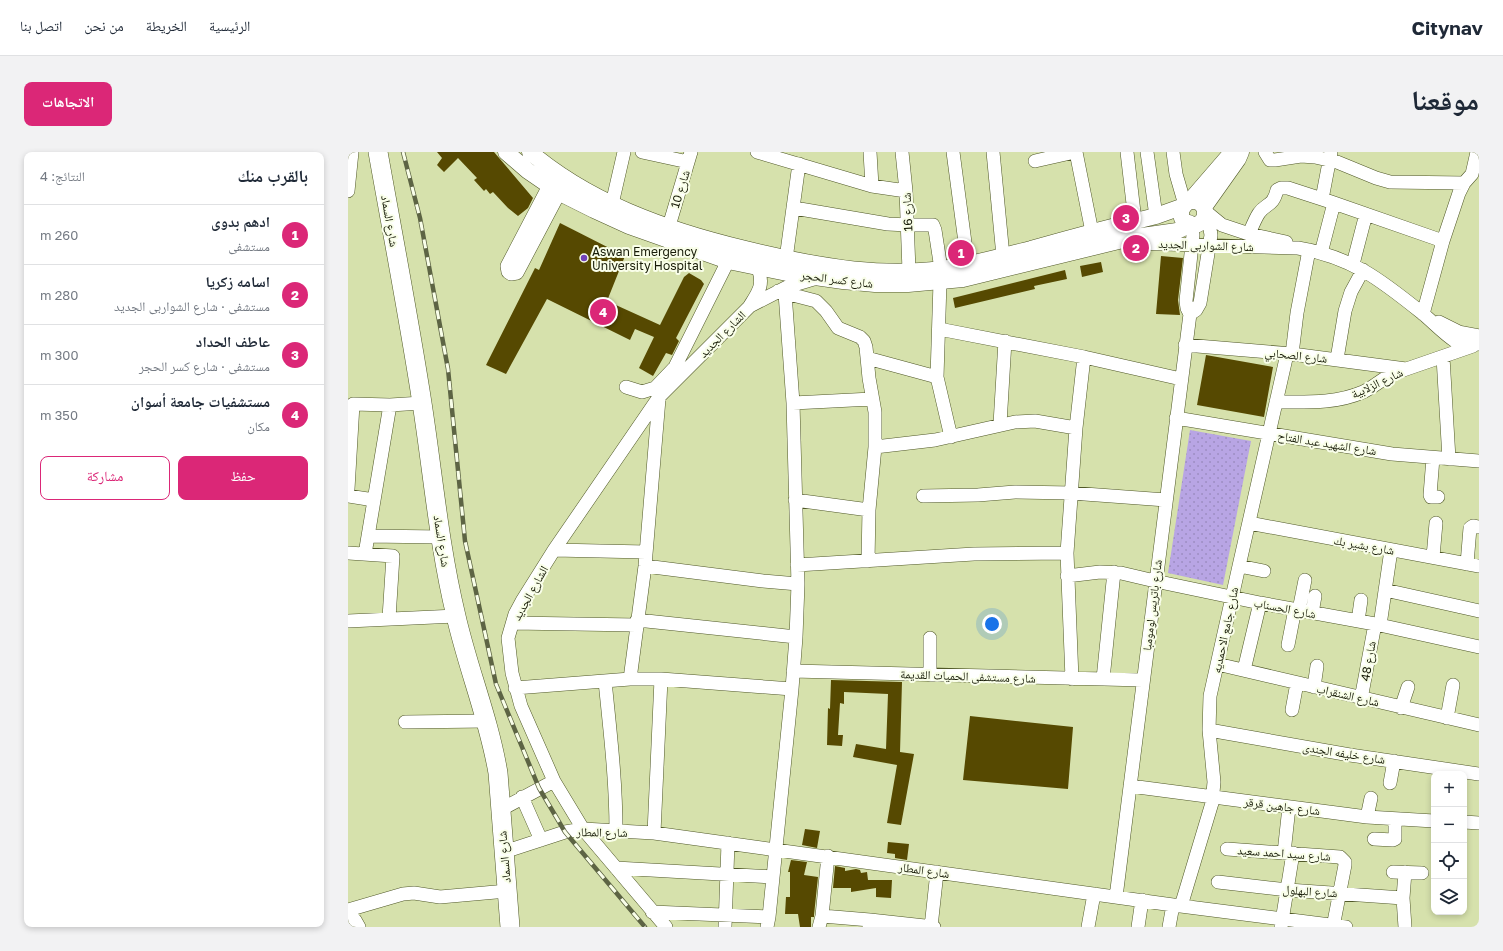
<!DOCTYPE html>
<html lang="ar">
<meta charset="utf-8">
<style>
:root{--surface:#fff;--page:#f2f2f3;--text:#1f2937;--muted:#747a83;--line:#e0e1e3;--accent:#db2777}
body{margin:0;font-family:"Golos Text","Noto Naskh Arabic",sans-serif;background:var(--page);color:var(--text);direction:rtl}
.controls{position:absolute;right:12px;bottom:12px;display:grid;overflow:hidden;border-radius:8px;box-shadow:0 2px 6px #0003}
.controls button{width:36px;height:36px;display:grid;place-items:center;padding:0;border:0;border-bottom:1px solid var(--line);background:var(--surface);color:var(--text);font:20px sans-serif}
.you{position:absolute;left:644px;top:472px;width:14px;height:14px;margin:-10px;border:3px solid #fff;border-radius:50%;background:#1a73e8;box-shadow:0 0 0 6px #1a73e833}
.badge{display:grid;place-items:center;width:26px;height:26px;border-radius:50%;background:var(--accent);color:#fff;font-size:13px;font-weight:700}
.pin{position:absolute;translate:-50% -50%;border:2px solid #fff;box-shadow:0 1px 4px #0006}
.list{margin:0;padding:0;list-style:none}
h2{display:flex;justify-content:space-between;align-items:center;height:52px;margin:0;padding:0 16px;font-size:17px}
h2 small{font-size:13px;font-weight:400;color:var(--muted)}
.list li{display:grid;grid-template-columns:26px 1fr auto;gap:12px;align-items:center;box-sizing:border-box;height:60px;padding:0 16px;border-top:1px solid var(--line)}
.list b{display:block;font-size:15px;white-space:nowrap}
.list p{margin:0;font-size:13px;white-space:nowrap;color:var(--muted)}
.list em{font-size:13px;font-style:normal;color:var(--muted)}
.actions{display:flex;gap:8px;padding:12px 16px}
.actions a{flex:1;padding:9px 0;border:1px solid var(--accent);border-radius:8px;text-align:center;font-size:14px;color:var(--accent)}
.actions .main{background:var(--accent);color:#fff}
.icon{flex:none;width:22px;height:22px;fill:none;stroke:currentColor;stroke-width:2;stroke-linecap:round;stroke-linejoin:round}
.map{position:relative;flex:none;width:1131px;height:775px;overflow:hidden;direction:ltr;border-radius:8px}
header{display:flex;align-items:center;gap:24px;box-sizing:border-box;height:56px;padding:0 20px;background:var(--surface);border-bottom:1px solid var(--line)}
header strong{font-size:19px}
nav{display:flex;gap:22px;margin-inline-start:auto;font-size:14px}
.intro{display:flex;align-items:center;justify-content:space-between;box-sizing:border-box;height:96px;padding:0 24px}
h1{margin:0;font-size:28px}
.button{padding:10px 18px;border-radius:8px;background:var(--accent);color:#fff;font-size:14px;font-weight:700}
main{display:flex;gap:24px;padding:0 24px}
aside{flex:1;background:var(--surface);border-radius:8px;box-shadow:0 2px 6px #0003}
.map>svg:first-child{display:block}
</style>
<header>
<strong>Citynav</strong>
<nav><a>الرئيسية</a><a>الخريطة</a><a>من نحن</a><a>اتصل بنا</a></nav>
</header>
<div class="intro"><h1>موقعنا</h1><a class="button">الاتجاهات</a></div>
<main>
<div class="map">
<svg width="1131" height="775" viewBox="0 0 1131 775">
<defs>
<pattern id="grass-dots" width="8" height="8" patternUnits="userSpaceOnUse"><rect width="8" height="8" fill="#b8a5e4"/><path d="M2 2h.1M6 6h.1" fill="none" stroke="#9d8dc2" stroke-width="1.8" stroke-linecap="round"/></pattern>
</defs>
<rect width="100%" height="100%" fill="#d6e1ac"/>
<path fill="url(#grass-dots)" d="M 842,278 L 903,289 L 875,433 L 820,421 Z"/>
<path fill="#564901" d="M 89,0 L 146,0 L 185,46 L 180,56 L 170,64 L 160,56 L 145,40 L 142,42 L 138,37 L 136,39 L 126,28 L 129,26 L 110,6 L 96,20 L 89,13 L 94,6 Z
M 212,71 L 277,104 L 259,149 L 312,173 L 336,125 L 341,121 L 353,128 L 356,132 L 328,186 L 331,189 L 324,203 L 318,201 L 305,224 L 291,216 L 306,185 L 287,177 L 282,188 L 199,147 L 158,222 L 138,213 L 187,116 L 191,118 Z
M 813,104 L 835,106 L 830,148 L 832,163 L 808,162 Z
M 753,110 L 755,120 L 734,125 L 732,114 Z
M 717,118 L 719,127 L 686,134 L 687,137 L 607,156 L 605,146 Z
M 858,203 L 925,215 L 916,265 L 849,253 Z
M 483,528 L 554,530 L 552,600 L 566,602 L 553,673 L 539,671 L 549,613 L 505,605 L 508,592 L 538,597 L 540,542 L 496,540 L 496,552 L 492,551 L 490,583 L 495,583 L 494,594 L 479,593 L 480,556 L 482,557 Z
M 622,564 L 725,575 L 720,637 L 615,628 Z
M 457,677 L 472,679 L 469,696 L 454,693 Z
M 540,690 L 561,692 L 559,708 L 547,706 L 547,702 L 539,701 Z
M 443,708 L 459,710 L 456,723 L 470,725 L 466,763 L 466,765 L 463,765 L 463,775 L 452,775 L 450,762 L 437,762 L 438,745 L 442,745 L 442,720 L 440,720 Z
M 487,714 L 497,716 L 497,719 L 508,717 L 512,718 L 513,721 L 519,720 L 520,728 L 544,728 L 543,746 L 528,745 L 528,736 L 503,740 L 503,736 L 485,736 Z"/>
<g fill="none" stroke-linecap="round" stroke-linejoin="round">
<g stroke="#505828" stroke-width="14">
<path id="minor" d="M 294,0 L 340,10
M 409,0 L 524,34 L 558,39
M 522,0 L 524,34
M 554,0 L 558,39 L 561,119
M 605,0 L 620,113
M 645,0 L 655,104
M 728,0 L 744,80
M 779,0 L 787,69
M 799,0 L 808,64
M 825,0 L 828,22 L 837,53
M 917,0 L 922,8 L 927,8 L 953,4 L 967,5 L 989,10 L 1028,26 L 1042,30 L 1116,31
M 687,9 L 727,0
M 205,26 L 159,114 L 160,120 L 163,122 L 169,121 L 216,32
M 0,39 L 4,0
M 974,47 L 983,0
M 264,52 L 276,0
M 446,56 L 540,72 L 560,73 L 585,73 L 587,78 L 593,117
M 857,59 L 874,73 L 901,82 L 938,90
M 321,74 L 343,0
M 901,82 C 904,75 907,67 911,61 C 918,51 925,55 929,38 L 933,36 L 940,36 L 983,50 L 1095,89
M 784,91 L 950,96 C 1004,105 1033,128 1074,161 C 1085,170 1095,181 1107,189 L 1120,193 L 1131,192
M 973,101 L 986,51
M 438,107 L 451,12
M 1005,112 L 1018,62
M 592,130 L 589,225 L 603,285
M 437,141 L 468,149 L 478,159 L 490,176 L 512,185 L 516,189 L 518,195 L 521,226 L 527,260 L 527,295 L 521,358 L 520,409
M 402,154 L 439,135 L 469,126
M 842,162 L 848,158 L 852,151 L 863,83 L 861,71 L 856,64
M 1075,162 L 1095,89 L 1111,41 L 1116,31 L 1124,22 L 1129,0
M 1091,170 L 1111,180 L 1131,184
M 591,177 L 736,205 L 833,227
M 837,193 L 944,202 L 1058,217
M 944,202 L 949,161 L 961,98
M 1095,205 L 1101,307
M 519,206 L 589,225
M 989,207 L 997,159 L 1003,140 L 1015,118
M 278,235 L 294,240 L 307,236 L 327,215 L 380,109
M 928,250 C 958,250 987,252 1015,240 C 1026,235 1034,227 1044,222 L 1125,194
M 445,251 L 524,247
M 828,266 L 1044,302 L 1131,309
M 652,272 L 657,189
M 527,295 L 587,288 L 667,270 L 687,269 L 728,276
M 1085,306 L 1082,343 L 1083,345 L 1090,345
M 0,337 L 5,252 L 42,253 L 74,251
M 0,344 L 26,348
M 575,344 L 630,343 L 667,340 L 723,341 L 818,348
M 447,348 L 521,358
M 901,371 L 1131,414
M 20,384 L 93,385
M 206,398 L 298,400
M 0,401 L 45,404 L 41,466
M 17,402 L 42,253
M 1085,405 L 1088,371
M 1119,412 L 1122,376 L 1125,374 L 1131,375
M 449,413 L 626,402 L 719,401
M 297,414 L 415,429 L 450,432
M 891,414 L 916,419
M 719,424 L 752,420 L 773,421 L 807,429 L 912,451 L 1027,472 L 1131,495
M 1037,438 L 1131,459
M 951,458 L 957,428
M 964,461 L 967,444
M 289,468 L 448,485
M 0,469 L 108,464
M 1010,469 L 1013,448
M 165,471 L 288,473
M 1032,473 L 1043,398
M 582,486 L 582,523
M 940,493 L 947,457
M 869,512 L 1131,573
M 896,518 L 912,451
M 445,519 L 795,528
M 282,527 L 297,414 L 311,247
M 724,527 L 719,401 L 728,276 L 736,205
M 755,527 L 766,420
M 257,529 C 262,579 268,628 268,679
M 966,535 L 969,514
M 167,536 L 282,527 L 313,527 L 444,537
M 1013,547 L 1027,472
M 1053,556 L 1060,535
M 944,558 L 949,531
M 1099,566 L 1105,533
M 57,570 L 138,569
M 861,578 L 1002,603 L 1131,622
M 1042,631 L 1046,609
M 782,634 L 1019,665 L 1086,669
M 174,645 L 193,688
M 152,658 L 206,629
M 1019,665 L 1023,646
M 1116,670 L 1131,671
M 306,681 L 313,527
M 1026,687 L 1045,688 L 1047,687 L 1047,668
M 879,697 L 992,705 L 997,710 L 997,713 L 985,775
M 156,700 L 217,680 L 235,677 L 306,681 L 825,753 L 998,775
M 936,701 L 941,655
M 268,716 L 425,725
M 1045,720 L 1074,721
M 870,730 L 940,738 L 1055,746
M 768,745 L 842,162 L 839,156 L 838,149 L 845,83 L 843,72
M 833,754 L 864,651 L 866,630 L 861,578 L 862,544 L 891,414 L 939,202
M 0,758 L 55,742 L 66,741 L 92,745 L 159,739
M 304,760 L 421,765
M 0,761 L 7,768 L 11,775
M 474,764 L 522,768
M 318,775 L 235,677 L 206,629 L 173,554 L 164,521 L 160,486 L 167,462 L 174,449 L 206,398 L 311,245 L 401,155 C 411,139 416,134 410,115
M 377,775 L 380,691
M 419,775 L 421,765 L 444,537 L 448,485 L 450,432 L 445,251 L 437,141 L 430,139
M 471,775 L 474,764 L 480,704
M 521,775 L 522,768 L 586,775
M 583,775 L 589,720
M 740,775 L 746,742
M 790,775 L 794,748
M 821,775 L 825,753
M 933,775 L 945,701
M 1057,775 L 1055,746 L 1057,720"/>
</g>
<g stroke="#505828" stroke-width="17">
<path id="major" d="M 158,0 L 180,19 L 212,41 L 246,58 L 281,74 L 380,109 L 439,121 L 495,129 L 527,132 L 560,132 L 615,127 L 787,85 L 829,79 L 835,76 L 841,71
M 182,0 C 248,56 336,84 419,102 C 476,115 535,125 593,117 C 624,113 654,104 683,97 C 725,85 766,74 808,64 L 836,54
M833 61a12 12 0 1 1 24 0a12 12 0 1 1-24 0Z
M 841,50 L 879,6
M 856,55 L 890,7 L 893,0"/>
</g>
<g stroke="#505828" stroke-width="20">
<path id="highway" d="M 30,0 C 45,84 61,167 74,251 C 85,322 91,394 108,464 C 120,517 141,567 150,621 L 162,775"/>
</g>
<use href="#minor" stroke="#fff" stroke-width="13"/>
<use href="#major" stroke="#fff" stroke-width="16"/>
<use href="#highway" stroke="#fff" stroke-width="19"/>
<g stroke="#5d6444" stroke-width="4.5">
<path id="rail" d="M 55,0 L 72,66 L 100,217 L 117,389 L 148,532 L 191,636 L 217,680 L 297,775"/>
</g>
<use href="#rail" stroke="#f9fee9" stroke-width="3" stroke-dasharray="9" stroke-linecap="butt"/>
</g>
<circle fill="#7242ba" stroke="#f9fee9" stroke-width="1.5" cx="236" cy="106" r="4"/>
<g text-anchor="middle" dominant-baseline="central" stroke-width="4" stroke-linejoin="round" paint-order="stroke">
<g font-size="12" fill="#181c08" stroke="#f9fee9">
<text transform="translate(332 37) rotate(-73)">شارع 10</text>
<text transform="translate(559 60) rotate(-93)">شارع 16</text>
<text transform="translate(42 69) rotate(80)">شارع السماد</text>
<text transform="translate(858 93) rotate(2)">شارع الشواربى الجديد</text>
<text transform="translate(489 127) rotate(7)">شارع كسر الحجر</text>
<text transform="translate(374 182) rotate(-45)">الشارع الجديد</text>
<text transform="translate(948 203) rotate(6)">شارع الصحابي</text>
<text transform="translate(1029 231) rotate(-25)">شارع الزلابية</text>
<text transform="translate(979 291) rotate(9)">شارع الشهيد عبد الفتاح</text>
<text transform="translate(94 389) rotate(81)">شارع السماد</text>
<text transform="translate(1016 393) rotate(10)">شارع بشير بك</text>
<text transform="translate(182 441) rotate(-61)">الشارع الجديد</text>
<text transform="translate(804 453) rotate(-83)">شارع باتريس لومومبا</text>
<text transform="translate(937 456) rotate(11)">شارع الحسناب</text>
<text transform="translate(877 478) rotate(-78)">شارع جامع الاحمديه</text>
<text transform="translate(1020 509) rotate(-80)">شارع 48</text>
<text transform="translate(620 524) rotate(2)">شارع مستشفى الحميات القديمة</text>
<text transform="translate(1000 543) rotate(13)">شارع الشنقراب</text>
<text transform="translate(996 601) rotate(9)">شارع خليفه الجندى</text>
<text transform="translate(934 654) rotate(7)">شارع جاهين قرقر</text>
<text transform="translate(254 680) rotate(1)">شارع المطار</text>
<text transform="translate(936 701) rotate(4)">شارع سيد احمد سعيد</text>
<text transform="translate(156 705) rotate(-95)">شارع السماد</text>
<text transform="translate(576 718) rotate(8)">شارع المطار</text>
<text transform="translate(962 739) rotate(4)">شارع البهلول</text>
</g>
<g font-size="12" fill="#181c08" stroke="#f9fee9" text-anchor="start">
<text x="244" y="99">Aswan Emergency<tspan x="244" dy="14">University Hospital</tspan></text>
</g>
</g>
</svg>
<div class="controls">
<button>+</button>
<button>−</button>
<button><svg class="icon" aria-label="locate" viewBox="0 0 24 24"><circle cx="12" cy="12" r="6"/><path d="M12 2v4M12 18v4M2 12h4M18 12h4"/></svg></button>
<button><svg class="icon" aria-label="layers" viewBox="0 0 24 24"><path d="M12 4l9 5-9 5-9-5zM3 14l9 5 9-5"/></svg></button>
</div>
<div class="you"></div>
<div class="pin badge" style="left:613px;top:101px">1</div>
<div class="pin badge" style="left:788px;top:96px">2</div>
<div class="pin badge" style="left:778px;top:66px">3</div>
<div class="pin badge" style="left:255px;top:160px">4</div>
</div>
<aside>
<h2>بالقرب منك<small>النتائج: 4</small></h2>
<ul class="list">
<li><span class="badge">1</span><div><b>ادهم بدوى</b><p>مستشفى</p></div><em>260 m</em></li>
<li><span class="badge">2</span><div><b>اسامه زكريا</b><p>مستشفى · شارع الشواربى الجديد</p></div><em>280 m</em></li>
<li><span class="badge">3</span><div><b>عاطف الحداد</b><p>مستشفى · شارع كسر الحجر</p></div><em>300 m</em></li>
<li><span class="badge">4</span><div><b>مستشفيات جامعة أسوان</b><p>مكان</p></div><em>350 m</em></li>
</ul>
<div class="actions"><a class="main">حفظ</a><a>مشاركة</a></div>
</aside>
</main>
